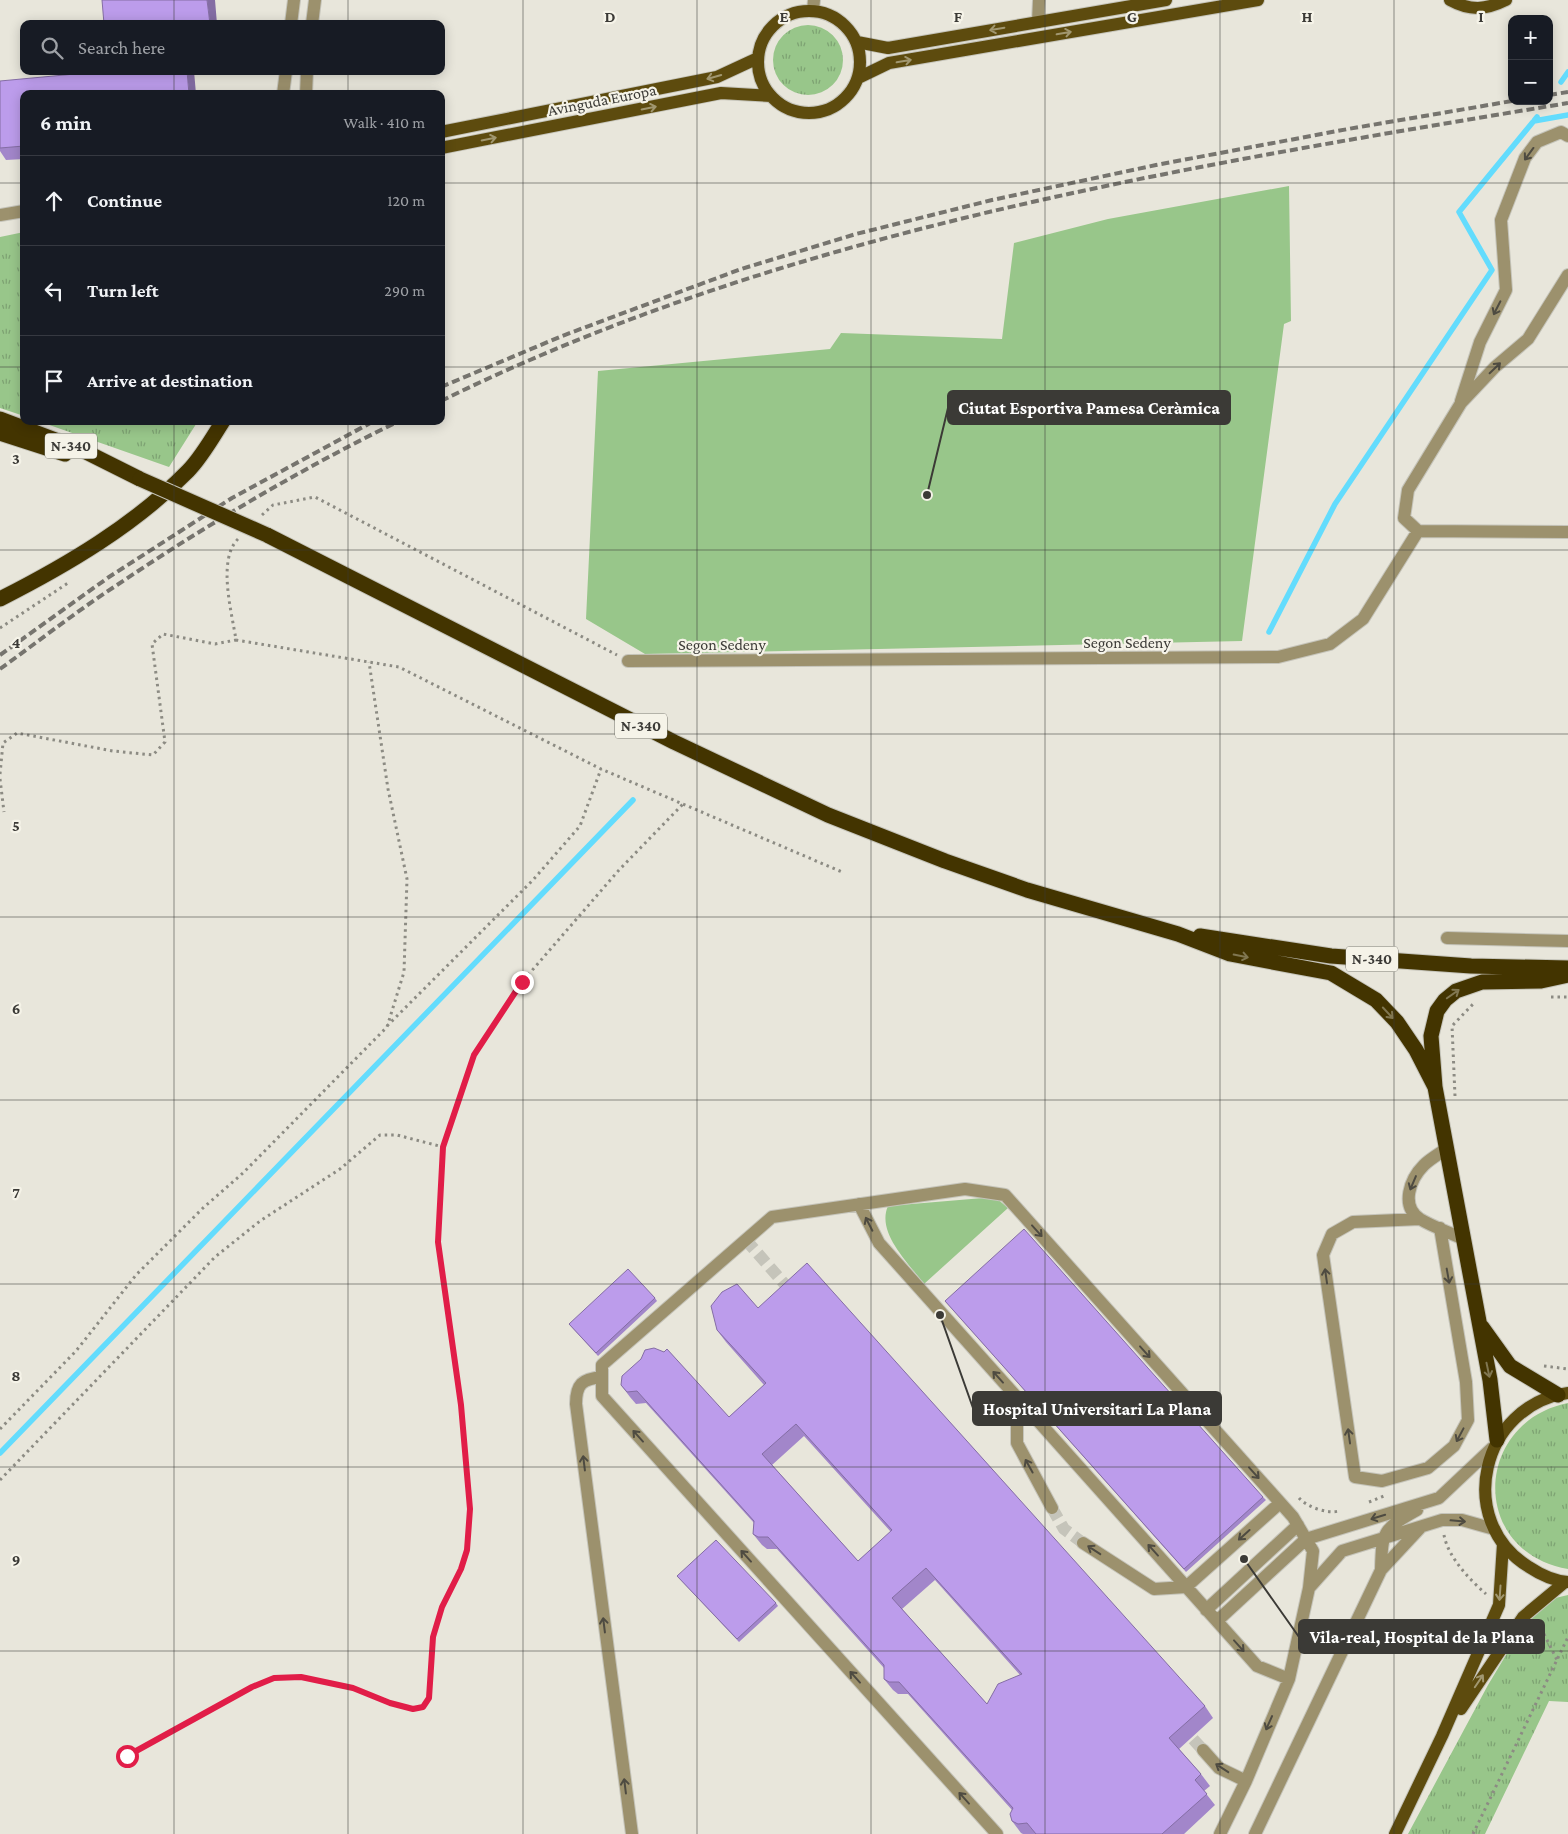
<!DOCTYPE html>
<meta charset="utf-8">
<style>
:root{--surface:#171b24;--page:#242831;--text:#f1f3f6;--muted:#9ea1a6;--line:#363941}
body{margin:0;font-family:"Crimson Pro",serif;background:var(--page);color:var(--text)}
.controls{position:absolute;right:15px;top:15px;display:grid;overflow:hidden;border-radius:10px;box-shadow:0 2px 12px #0003}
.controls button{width:45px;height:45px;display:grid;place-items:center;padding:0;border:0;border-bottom:1px solid var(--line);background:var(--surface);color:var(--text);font:25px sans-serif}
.stop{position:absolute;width:15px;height:15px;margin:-11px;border:4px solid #e11d48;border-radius:50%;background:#fff}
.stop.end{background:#e11d48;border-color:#fff;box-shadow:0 1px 5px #0008}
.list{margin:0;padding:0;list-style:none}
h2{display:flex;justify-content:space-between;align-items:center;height:65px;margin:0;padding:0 20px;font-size:21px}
h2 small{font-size:16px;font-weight:400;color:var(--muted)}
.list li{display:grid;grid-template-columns:32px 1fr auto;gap:15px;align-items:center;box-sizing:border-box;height:90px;padding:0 20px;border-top:1px solid var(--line)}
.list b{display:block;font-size:19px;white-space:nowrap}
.list em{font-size:16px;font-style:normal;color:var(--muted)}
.icon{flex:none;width:28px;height:28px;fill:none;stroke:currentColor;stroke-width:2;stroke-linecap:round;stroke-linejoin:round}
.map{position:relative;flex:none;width:1568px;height:1834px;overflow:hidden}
.search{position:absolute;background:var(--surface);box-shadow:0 2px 12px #0003;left:20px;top:20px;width:425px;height:55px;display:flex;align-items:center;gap:12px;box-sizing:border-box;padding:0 18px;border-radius:10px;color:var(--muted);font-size:19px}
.panel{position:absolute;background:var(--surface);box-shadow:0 2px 12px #0003;left:20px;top:90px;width:425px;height:335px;border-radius:10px}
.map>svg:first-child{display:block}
</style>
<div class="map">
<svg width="1568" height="1834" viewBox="0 0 1568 1834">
<defs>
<pattern id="grass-tufts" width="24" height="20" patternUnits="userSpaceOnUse" patternTransform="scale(1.25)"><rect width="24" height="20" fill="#98c68a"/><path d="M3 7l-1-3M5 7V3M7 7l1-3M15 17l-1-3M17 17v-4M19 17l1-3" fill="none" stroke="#7da272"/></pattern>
</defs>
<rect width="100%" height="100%" fill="#e8e6db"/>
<path fill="url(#grass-tufts)" d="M773 60a35 35 0 1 1 70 0a35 35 0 1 1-70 0Z
M 24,232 L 24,297 L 22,299 L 24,300 L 24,416 L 0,408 L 0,237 Z
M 38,421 L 198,421 L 169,467 Z
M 1568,1403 L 1568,1569 C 1469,1552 1473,1422 1568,1403 Z
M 1568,1595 L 1568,1702 L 1549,1701 L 1485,1834 L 1408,1834 L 1488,1685 L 1524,1625 L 1538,1608 L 1551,1599 Z"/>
<path fill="#98c68a" d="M 1289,186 L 1291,321 L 1284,324 L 1242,641 L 645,654 L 586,619 L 598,371 L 830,349 L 841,333 L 1002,339 L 1014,243 L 1108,219 Z
M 995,1197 L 1008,1208 L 924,1284 C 909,1263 876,1233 888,1206 Z"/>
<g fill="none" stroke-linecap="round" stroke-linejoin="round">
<path stroke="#63dcfd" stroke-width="5.5" d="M 1561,82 L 1568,72
M 1534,121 L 1568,115
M 1269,632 L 1335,504 L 1492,270 L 1459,212 L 1537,117
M 0,1453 L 633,800"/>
<path stroke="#c5c4ba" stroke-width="12" stroke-dasharray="12 6" stroke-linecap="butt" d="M 746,1240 L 795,1296
M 1052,1508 L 1064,1529 L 1083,1543
M 1181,1726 L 1203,1750"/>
<g stroke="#c5c4ba" stroke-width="14">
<path id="minor" d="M 813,10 L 814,0
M 1038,22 L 1039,0
M 291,24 L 294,0
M 312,24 L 315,0
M 283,94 L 286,71
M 306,94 L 307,71
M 0,215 L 24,211
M 1461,401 L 1480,342 L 1506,290 L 1501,220 L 1525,158 L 1537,142 L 1561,132 L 1568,136
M 1418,531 L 1404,518 L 1408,490 L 1461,403 L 1495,367 L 1528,339 L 1568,275
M 628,661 L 1278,657 L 1330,644 L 1363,619 L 1418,531 L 1568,532
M 1447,938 L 1568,941
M 1446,1149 C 1439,1154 1430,1159 1424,1165 C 1410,1179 1400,1206 1420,1219 C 1433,1227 1449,1232 1463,1239
M 859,1204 L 879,1243 L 1257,1666 L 1289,1679 L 1309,1588 L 1313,1551 L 1293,1517 L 1005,1195 L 965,1189 L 772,1217 L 602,1365 L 602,1396 L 997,1834
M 1420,1219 L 1353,1222 L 1332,1234 L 1323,1255 L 1355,1477 L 1382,1481 L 1428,1468 L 1454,1446 L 1468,1420 L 1466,1382 L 1440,1228
M 602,1377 C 582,1379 576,1384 576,1404 L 632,1834
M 1017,1398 L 1017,1443 L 1052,1508
M 1417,1510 C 1383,1529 1382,1531 1381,1570 L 1421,1527
M 1083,1543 L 1154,1589 L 1186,1587 L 1280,1503
M 1309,1588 L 1342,1551 L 1442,1520 L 1462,1520 L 1494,1529
M 1206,1610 L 1298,1525
M 1217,1621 L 1306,1539 L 1439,1498 L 1492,1448
M 1203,1750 L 1219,1768 L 1246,1781
M 1220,1834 L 1246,1781 L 1289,1679
M 1255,1834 L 1381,1570"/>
</g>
<g stroke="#c5c4ba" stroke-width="14">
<path id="major" d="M 1450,0 C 1470,11 1486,10 1506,0
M758 62a51 51 0 1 1 102 0a51 51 0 1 1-102 0Z
M 857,42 L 888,48 L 1166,0
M 858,78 L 889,63 L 1258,0
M 441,132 L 717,77 L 758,58
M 441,148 L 721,93 L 771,96
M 1568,1393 C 1481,1405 1454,1521 1529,1567 C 1541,1575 1554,1581 1568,1582
M 1461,1709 L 1523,1617 L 1565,1582
M 1395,1834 L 1442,1736 L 1499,1605 L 1503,1544"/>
</g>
<g stroke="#c5c4ba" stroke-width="17">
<path id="highway" d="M 0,419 L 82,450 L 140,479
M 0,433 L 65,454
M 267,535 L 674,742 L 828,815 L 945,861 L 1027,890 L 1178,934 L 1230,954 L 1331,973 L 1376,1000 L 1397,1022 L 1416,1050 L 1435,1087
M 0,599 C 67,565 135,525 188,471 C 201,458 213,437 223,421
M 1200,936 L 1331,956 L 1471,966 L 1568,968
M 1482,1327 L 1510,1366 L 1558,1395
M 1497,1440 L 1490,1380 L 1435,1087 L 1431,1036 L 1437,1011 L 1445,1000 L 1456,991 L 1482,982 L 1541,981 L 1568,975"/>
</g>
<path stroke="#8c8b83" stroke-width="3" stroke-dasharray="2.5 4" stroke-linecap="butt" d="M 262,515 L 273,505 L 315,497 L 617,655
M 238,539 C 217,560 232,613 236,640 L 399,667 L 601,769 L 842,872
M 0,628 L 68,583
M 0,774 L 3,743 L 17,733 L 113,751 L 153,755 L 165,742 L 152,644 L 163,634 L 215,644 L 236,640
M 0,779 L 4,812
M 1551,997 L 1568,997
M 387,1026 L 533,880 L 580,826 L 601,769
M 1455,1096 L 1452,1026 L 1475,1002
M 1544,1366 L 1568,1369
M 0,1429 L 76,1351 L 136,1275 L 203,1208 L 243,1173 L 387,1027 L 404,972 L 407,879 L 388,789 L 369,662
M 0,1480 L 215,1257 L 260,1221 L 340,1169 L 380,1135 L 397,1135 L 443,1147 L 474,1055 L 522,982 L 619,870 L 683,804
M 1299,1498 C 1307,1507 1327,1514 1339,1511
M 1369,1502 L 1384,1496
M 1444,1535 C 1448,1557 1469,1579 1486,1594
M 1534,1626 L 1543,1632 L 1557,1660
M 127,1756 L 252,1687 L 274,1678 L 301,1677 L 353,1688 L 390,1703 L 413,1709 L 423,1707 L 429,1698 L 433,1637 L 442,1607 L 461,1569 L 467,1550 L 470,1509 L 461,1405 L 438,1242 L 443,1147
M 1473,1834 L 1568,1637"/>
<use href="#minor" stroke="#9c916d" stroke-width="12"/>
<use href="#major" stroke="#5d4b0e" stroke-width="12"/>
<use href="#highway" stroke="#433400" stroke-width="15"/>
<path stroke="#76746e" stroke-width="4" stroke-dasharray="8 4" stroke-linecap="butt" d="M 1549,95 L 1568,92
M 441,387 L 562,336 L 741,269 L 856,234 L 992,200 L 1156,165 L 1348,129 L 1512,101
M 441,401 C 793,228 1185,167 1568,103
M 0,655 L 109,577 L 232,498 L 374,421
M 0,669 C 39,641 77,611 117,585 C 208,524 301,469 399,421"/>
<g stroke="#c5c4ba" stroke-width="17" stroke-linecap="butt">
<path id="highway-bridge" d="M 140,479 L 267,535"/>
</g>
<use href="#highway-bridge" stroke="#433400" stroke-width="15"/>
</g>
<path fill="#a286ca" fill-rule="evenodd" d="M 0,81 L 24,94 L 24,159 L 6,160 L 0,151 Z
M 655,1298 L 657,1301 L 598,1356 L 569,1324 Z
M 945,1301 L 1263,1497 L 1266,1500 L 1186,1572 Z
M 758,1308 L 1205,1706 L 1213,1718 L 1179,1749 L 1201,1774 L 1210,1786 L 1204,1791 L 1215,1805 L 1184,1834 L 1023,1834 L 1021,1833 L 1012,1821 L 1012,1810 L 908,1694 L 898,1694 L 893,1690 L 884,1679 L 884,1668 L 777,1549 L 767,1549 L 762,1545 L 753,1534 L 754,1523 L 646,1403 L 636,1404 L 630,1397 L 621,1385 L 729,1417 L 764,1385 L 726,1342 L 717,1330 ZM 804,1436 L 891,1532 L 858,1561 L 772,1465 ZM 935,1580 L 1020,1675 L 987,1704 L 902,1609 Z
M 677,1576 L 776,1603 L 778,1606 L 739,1642 Z"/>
<path fill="#846da4" d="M 207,0 L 215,0 L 217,24 L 210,24 Z
M 187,71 L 194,71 L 196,94 L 189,94 Z"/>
<path fill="#bc9ceb" stroke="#846da4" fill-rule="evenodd" d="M 102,0 L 207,0 L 210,24 L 104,24 Z
M 107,71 L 187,71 L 189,94 L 24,94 L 24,146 L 0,148 L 0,81 Z
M 1024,1229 L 1263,1497 L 1184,1569 L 945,1301 Z
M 807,1263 L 1205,1706 L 1169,1738 L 1201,1774 L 1195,1780 L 1207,1794 L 1162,1834 L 1036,1834 L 1027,1823 L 1018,1824 L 1012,1821 L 1010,1814 L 1013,1808 L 899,1682 L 889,1682 L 884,1679 L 884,1665 L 768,1537 L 758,1537 L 753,1534 L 754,1521 L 637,1391 L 627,1392 L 621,1385 L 622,1376 L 641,1359 L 645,1350 L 654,1348 L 664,1352 L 667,1349 L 729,1417 L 766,1383 L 717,1330 L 711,1306 L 722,1292 L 737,1284 L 758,1308 ZM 796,1424 L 892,1530 L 858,1561 L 762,1454 ZM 926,1568 L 1022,1674 L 998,1684 L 987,1704 L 892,1598 Z
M 628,1269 L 655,1298 L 596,1353 L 569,1324 Z
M 716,1540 L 776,1603 L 737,1639 L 677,1576 Z"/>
<defs><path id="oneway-shaft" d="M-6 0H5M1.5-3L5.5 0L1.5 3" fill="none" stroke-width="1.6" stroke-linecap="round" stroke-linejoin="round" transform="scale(1.25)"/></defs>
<g stroke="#a19770">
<use href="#oneway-shaft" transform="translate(997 29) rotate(170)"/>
<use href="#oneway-shaft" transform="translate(1064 33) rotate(-10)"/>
<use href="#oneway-shaft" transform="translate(904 61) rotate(-10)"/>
<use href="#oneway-shaft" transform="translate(714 77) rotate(164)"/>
<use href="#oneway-shaft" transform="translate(649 108) rotate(-11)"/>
<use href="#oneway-shaft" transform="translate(489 139) rotate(-11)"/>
<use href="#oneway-shaft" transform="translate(1500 1593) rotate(94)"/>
<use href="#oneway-shaft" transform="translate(1479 1681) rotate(-56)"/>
</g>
<g stroke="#4e4b41">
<use href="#oneway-shaft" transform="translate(1529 154) rotate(126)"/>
<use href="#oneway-shaft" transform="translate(1497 308) rotate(117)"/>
<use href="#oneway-shaft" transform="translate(1495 368) rotate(-44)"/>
<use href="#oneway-shaft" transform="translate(1413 1183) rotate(113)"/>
<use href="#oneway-shaft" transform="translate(869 1224) rotate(-117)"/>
<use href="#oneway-shaft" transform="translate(1037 1231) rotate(48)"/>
<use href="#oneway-shaft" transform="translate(1326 1276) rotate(-98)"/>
<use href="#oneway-shaft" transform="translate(1448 1276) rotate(80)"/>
<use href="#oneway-shaft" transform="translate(1145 1352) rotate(48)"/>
<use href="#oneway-shaft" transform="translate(998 1377) rotate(-132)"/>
<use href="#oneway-shaft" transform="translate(1460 1435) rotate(118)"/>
<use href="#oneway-shaft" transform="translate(638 1436) rotate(-132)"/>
<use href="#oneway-shaft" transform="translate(1349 1436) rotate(-98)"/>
<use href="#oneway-shaft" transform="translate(584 1463) rotate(-97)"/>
<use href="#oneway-shaft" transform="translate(1029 1466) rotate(-119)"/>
<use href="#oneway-shaft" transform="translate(1254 1473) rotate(48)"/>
<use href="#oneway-shaft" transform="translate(1378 1517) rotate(163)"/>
<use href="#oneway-shaft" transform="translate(1458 1521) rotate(5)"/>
<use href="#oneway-shaft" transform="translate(1244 1535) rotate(138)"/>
<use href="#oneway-shaft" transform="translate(1094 1550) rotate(-147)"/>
<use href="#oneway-shaft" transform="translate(1153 1550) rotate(-132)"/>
<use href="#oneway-shaft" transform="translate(746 1556) rotate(-132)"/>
<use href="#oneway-shaft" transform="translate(604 1625) rotate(-97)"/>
<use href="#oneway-shaft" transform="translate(1239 1646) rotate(48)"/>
<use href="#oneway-shaft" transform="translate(855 1677) rotate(-132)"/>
<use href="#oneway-shaft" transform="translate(1269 1723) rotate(114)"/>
<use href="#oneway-shaft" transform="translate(1222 1768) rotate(-147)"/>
<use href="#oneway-shaft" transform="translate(625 1786) rotate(-97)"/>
<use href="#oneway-shaft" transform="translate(964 1798) rotate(-132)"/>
</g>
<g stroke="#817751">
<use href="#oneway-shaft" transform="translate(1241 956) rotate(11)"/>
<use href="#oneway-shaft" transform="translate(1453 994) rotate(-35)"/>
<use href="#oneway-shaft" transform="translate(1388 1013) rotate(47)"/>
<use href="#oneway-shaft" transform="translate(1488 1370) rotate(78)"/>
</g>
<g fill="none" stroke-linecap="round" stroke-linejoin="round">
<path stroke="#e11d48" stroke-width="6" d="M 127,1756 L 252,1687 L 274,1678 L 301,1677 L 353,1688 L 390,1703 L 413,1709 L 423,1707 L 429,1698 L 433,1637 L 442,1607 L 461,1569 L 467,1550 L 470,1509 L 461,1405 L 438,1242 L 443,1147 L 474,1055 L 522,982"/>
</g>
<path fill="none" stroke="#3b3a36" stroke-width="1" stroke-opacity="0.55" d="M 174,0 L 174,24M 348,0 L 348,24M 523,0 L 523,1834M 697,0 L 697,1834M 871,0 L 871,1834M 1045,0 L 1045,1834M 1220,0 L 1220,1834M 1394,0 L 1394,1834M 174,71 L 174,94M 348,71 L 348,94M 0,183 L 24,183M 441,183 L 1568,183M 0,367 L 24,367M 441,367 L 1568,367M 174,421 L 174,1834M 348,421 L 348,1834M 0,550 L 1568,550M 0,734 L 1568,734M 0,917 L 1568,917M 0,1100 L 1568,1100M 0,1284 L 1568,1284M 0,1467 L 1568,1467M 0,1651 L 1568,1651"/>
<g text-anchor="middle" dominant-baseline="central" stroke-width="4.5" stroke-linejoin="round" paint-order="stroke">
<g fill="#f5f3e8" stroke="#73726b" stroke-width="1">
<rect x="45" y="433.5" width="52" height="25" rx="4"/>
<rect x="615" y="713.5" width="52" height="25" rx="4"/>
<rect x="1346" y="946.5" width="52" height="25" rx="4"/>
</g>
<g font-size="15" font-weight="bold" fill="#3b3a36">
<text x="71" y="446">N-340</text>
<text x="641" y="726">N-340</text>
<text x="1372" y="959">N-340</text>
</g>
<g font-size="16" fill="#3b3a36" stroke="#f5f3e8">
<text transform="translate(602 100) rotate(-11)">Avinguda Europa</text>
<text x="1127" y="642">Segon Sedeny</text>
<text x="722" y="644">Segon Sedeny</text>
</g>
</g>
<g font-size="16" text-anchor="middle" font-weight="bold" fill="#3b3a36" stroke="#f5f3e8" stroke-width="4.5" stroke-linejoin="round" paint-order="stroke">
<text x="610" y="22">D</text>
<text x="784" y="22">E</text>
<text x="958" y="22">F</text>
<text x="1132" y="22">G</text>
<text x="1307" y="22">H</text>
<text x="1481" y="22">I</text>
<text x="16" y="464">3</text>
<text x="16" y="648">4</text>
<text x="16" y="831">5</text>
<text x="16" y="1014">6</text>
<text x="16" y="1198">7</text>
<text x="16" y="1381">8</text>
<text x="16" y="1565">9</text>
</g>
<path fill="none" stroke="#3b3a36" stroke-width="2" d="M927 495L948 408M940 1315L973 1408M1244 1559L1299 1637"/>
<g fill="#3b3a36" stroke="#f5f3e8" stroke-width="2">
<circle cx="927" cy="495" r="5"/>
<circle cx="940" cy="1315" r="5"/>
<circle cx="1244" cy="1559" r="5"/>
</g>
<g fill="#3b3a36" stroke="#3b3a36" stroke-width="2">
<rect x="948" y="391" width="282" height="33" rx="5"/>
<rect x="973" y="1392" width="248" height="33" rx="5"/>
<rect x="1299" y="1620" width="245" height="33" rx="5"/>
</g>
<g font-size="18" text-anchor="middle" font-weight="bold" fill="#fff">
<text x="1089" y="414">Ciutat Esportiva Pamesa Ceràmica</text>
<text x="1097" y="1415">Hospital Universitari La Plana</text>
<text x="1422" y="1643">Vila-real, Hospital de la Plana</text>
</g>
</svg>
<div class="controls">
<button>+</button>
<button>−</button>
</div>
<div class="stop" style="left:127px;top:1756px"></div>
<div class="stop end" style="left:522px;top:982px"></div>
<div class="search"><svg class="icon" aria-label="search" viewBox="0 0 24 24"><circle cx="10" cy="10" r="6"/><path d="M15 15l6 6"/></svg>Search here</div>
<section class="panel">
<h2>6 min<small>Walk · 410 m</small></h2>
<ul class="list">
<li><svg class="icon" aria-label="ahead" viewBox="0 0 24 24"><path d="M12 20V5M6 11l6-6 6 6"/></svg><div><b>Continue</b></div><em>120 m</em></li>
<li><svg class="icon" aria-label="left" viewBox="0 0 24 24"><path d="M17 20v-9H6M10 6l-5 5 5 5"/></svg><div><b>Turn left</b></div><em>290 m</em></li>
<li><svg class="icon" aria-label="arrive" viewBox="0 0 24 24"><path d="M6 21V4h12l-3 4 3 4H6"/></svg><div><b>Arrive at destination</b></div></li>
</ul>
</section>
</div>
